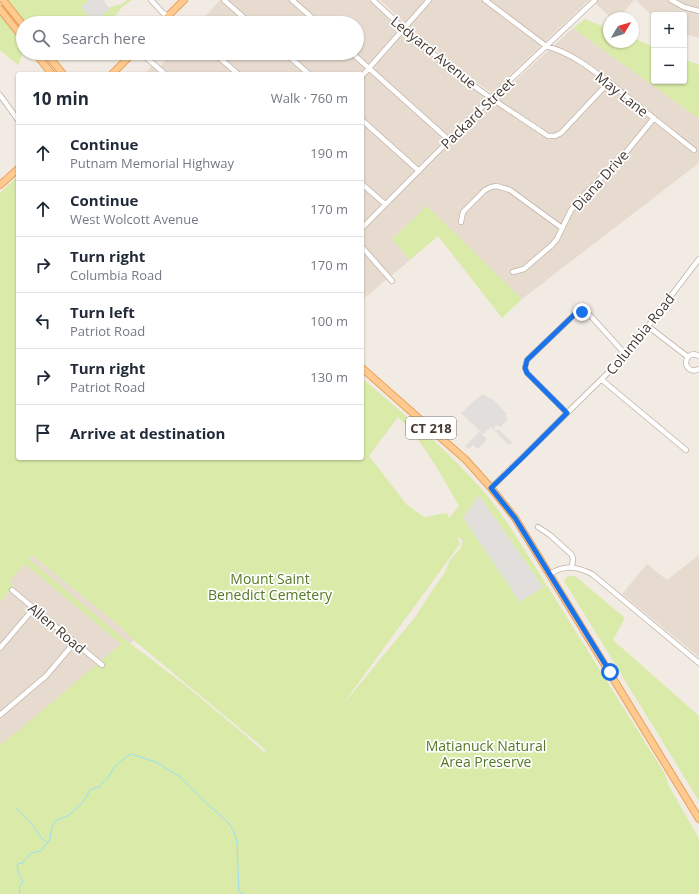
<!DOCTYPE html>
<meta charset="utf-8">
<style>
:root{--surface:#fff;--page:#f6f6f7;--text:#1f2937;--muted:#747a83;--line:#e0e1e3}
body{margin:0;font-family:"Open Sans",sans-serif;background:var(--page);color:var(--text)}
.controls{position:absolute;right:12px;top:12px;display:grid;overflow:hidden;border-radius:4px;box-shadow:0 1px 3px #0004}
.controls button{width:36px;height:36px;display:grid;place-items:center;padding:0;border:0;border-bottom:1px solid var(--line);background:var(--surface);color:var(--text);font:20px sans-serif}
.compass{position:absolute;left:603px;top:12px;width:36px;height:36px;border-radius:50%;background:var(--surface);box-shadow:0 1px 3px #0004;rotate:52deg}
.stop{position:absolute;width:12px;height:12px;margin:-9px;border:3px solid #1a73e8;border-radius:50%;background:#fff}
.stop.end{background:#1a73e8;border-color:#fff;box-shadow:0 1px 4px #0008}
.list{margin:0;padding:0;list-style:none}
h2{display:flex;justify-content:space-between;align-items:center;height:52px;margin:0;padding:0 16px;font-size:17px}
h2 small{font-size:13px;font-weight:400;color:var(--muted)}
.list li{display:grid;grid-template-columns:26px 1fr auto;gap:12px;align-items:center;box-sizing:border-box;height:56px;padding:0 16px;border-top:1px solid var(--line)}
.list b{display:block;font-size:15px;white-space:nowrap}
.list p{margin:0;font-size:13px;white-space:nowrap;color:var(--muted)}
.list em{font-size:13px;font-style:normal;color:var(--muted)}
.icon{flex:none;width:22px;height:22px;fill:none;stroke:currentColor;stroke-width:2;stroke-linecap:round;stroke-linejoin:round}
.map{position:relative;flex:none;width:699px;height:894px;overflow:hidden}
.search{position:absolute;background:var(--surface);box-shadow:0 1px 3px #0004;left:16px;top:16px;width:348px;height:44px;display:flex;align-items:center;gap:10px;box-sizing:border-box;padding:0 14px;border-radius:22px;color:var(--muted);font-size:15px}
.panel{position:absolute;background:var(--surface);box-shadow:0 1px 3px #0004;left:16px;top:72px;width:348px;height:388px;border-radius:4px}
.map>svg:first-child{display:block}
</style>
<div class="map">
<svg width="699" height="894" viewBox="0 0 699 894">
<rect width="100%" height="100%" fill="#f2ebe3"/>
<path fill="#e7dbd0" d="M 220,0 L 369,0 L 398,28 L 492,102 L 573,28 L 699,119 L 699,163 L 522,299 L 427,206 L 392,239 L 410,260 L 362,300 L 362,74 L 144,74 L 152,66 L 157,70 L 172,53 L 357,53 L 357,23 L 199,23 Z
M 380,0 L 589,0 L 491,93 L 454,65 L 412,30 Z
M 592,0 L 634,0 L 619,18 L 611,18 Z
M 636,0 L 699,0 L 699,38 L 684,34 L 684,15 L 654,15 L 654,18 Z
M 32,555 L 122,628 L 134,640 L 0,753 L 0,602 L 14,586 L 9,582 Z
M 699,555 L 699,657 L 622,594 L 647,564 L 667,580 Z"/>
<path fill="#d9eaa9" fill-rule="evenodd" d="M 7,0 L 89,0 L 86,3 L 95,18 L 110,7 L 122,4 L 127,0 L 132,0 L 122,7 L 110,23 L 25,23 Z
M 0,9 L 23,38 L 23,53 L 18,65 L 0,50 Z
M 585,19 L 609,29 L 609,42 L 633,42 L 633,38 L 654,47 L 654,81 L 684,81 L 684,59 L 699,65 L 699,119 L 573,28 Z
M 50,53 L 77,53 L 69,60 L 52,56 Z
M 18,176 L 18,458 L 362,458 L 362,378 C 401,412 442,445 477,484 C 493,501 506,521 519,541 L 665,774 L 669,786 L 699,839 L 699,894 L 0,894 L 0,745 L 19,730 L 121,644 L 25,564 L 9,582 L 14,586 L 0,602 L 0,193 ZM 398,417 C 424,442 441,475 459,506 L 449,518 L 447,513 L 424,517 L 407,505 L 369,456 ZM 457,536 L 463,541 L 460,549 L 450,560 L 444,574 L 431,592 L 416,616 L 340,708 L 460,544 ZM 32,555 L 122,628 L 131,638 L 266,750 L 265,753 L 245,735 L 185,685 L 123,638 L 29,559 Z
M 427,206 L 522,299 L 502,318 L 438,236 L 410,260 L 392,239 Z
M 568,576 L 575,576 L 625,618 L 613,640 L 699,716 L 699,801 L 564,581 Z"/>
<path fill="#e2dedc" d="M 89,0 L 103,0 L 110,9 L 94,22 L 81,7 Z
M 482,394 L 495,401 L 507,414 L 505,416 L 508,419 L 500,427 L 497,425 L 494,428 L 496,431 L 498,429 L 512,442 L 509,445 L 491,427 L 483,434 L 480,432 L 487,439 L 478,449 L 473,445 L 469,449 L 465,446 L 480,431 L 461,413 Z
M 479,495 L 543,587 L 520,602 L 463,518 Z"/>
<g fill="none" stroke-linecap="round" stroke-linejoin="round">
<path stroke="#9be0f4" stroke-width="1" d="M 16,808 L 31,823 L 43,840 L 46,841
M 20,894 L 19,887 L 23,882 L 18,871 L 17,864 L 23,863 L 31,853 L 41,851 L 50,839 L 52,827 L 55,821 L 69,815 L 82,803 L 90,790 L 99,787 L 108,778 L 113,769 L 121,761 L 131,754 L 156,762 L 180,777 L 205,802 L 227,821 L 234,831 L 237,843 L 239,892 L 244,894"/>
<g stroke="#c1b3a8" stroke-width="6">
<path id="minor" d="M 151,0 L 163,13 L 179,23
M 224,0 L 250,23
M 292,0 L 318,23
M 373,0 C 410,35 449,69 491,98 C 510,111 529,123 548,136 L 555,136 L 561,133 L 609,82
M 485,0 L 546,46 C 576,54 600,76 624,94 C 647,113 670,131 694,150
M 671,0 L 684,7 L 699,11
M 121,53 L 127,59
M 141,53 L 165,74
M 214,53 L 238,74
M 285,53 L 309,74
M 352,53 L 449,140
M 362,76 L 429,0
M 0,95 L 18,120
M 362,120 L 419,171
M 362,184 L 385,204
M 461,222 L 463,212 L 485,190 L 491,187 L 497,186 L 510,190 L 562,228
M 362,228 L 491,98 L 595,0
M 362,247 L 392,281
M 513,272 L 524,269 L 552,245 L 557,239 L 571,210 L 586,193 L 623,156 L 654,118
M 649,327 L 688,357
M 699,356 C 692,352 686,356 686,364 C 688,370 693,372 699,369
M 602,380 L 686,450
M 567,413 L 527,373 L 525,368 L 527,360 L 576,313 L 582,312 L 589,314 L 626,355
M 491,488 L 626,355 L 699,259
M 538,527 L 550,535 L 571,554 L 573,558 L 572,568
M 550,574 C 564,565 576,566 592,574 L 699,663
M 12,590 L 102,665
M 0,648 L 34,608
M 0,715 L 46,676 L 75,642"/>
</g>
<g stroke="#e9a25a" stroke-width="8">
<path id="major" d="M 3,0 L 23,25
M 0,9 L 23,38
M 161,23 L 184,0
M 35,53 L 52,74
M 46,53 L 63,74
M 112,74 L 133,53
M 0,185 L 18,169
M 362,368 L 466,460 L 491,488 L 515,518 L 699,819"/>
</g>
<use href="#minor" stroke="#fff" stroke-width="4.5"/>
<use href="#major" stroke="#ffca8f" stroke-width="6"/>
</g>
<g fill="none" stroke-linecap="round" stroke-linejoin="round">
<path stroke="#1a73e8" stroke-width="5" d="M 582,312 L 576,313 L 527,360 L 525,368 L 527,373 L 567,413 L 522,458 L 491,488 L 515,518 L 528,539 L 610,672"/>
</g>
<g text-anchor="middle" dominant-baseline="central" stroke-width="3.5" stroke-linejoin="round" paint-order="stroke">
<rect fill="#fff" stroke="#7c7570" stroke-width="1" x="406" y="417" width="50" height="22" rx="3"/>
<g font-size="13" font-weight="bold" fill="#443a33">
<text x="431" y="428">CT 218</text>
</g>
<g font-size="14" fill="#443a33" stroke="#fff">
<text transform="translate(434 52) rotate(39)">Ledyard Avenue</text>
<text transform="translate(622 94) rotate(38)">May Lane</text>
<text transform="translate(477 113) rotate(-44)">Packard Street</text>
<text transform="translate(600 180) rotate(-48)">Diana Drive</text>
<text transform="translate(640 334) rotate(-51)">Columbia Road</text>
<text transform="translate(57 628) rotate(40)">Allen Road</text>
</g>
<g font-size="14" fill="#547824" stroke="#fff">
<text x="270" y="578">Mount Saint<tspan x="270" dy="16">Benedict Cemetery</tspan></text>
<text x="486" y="745">Matianuck Natural<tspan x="486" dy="16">Area Preserve</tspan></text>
</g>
</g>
</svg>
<div class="controls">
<button>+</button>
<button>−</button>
</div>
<svg class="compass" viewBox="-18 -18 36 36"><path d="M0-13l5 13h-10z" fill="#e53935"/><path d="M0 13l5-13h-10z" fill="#747a83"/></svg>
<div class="stop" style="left:610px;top:672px"></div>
<div class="stop end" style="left:582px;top:312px"></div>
<div class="search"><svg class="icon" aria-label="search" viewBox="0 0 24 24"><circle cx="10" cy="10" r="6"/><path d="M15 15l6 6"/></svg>Search here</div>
<section class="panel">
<h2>10 min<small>Walk · 760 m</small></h2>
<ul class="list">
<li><svg class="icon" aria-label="ahead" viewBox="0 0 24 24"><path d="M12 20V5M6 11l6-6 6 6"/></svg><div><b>Continue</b><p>Putnam Memorial Highway</p></div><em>190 m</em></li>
<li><svg class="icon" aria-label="ahead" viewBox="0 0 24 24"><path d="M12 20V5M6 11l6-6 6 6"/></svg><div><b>Continue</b><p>West Wolcott Avenue</p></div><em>170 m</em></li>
<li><svg class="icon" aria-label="right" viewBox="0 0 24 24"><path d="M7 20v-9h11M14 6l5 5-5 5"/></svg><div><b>Turn right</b><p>Columbia Road</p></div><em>170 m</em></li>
<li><svg class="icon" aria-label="left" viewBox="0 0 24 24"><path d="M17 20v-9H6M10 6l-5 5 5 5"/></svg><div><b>Turn left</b><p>Patriot Road</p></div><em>100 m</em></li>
<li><svg class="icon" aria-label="right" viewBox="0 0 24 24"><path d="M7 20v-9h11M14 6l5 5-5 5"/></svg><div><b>Turn right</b><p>Patriot Road</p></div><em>130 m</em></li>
<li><svg class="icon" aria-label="arrive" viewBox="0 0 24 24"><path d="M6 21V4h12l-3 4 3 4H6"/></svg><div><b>Arrive at destination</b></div></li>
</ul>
</section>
</div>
